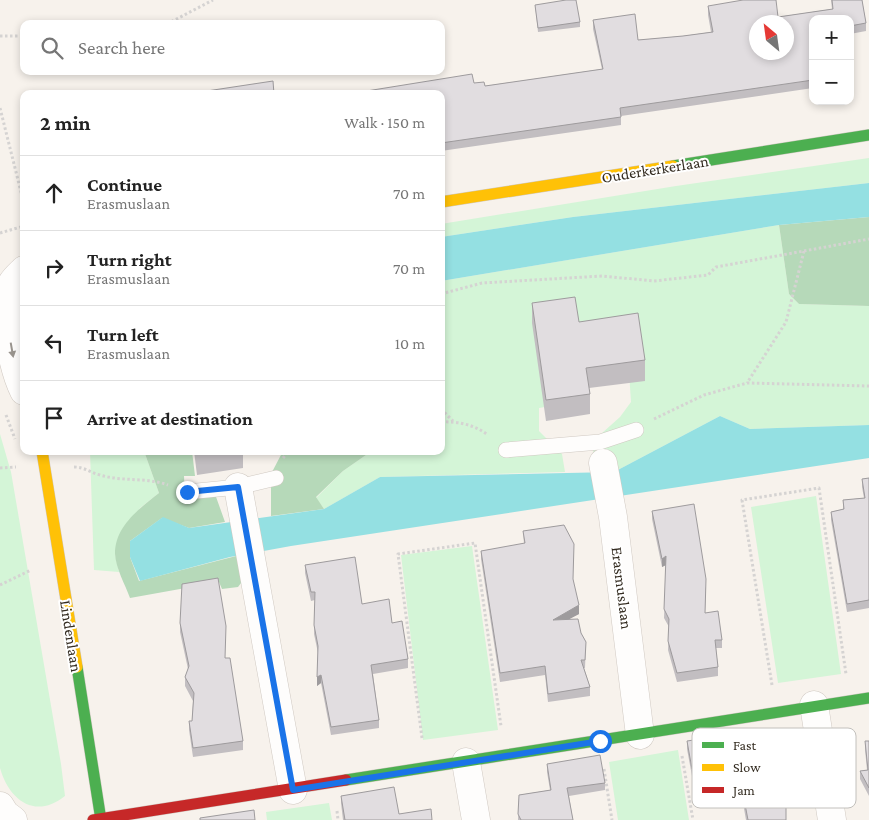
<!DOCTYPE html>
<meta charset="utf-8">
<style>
:root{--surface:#fff;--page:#f6f6f6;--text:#222;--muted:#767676;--line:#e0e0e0}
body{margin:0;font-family:"Crimson Pro",serif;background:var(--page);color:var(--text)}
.controls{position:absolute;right:15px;top:15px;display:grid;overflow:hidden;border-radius:10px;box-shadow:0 2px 8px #0003}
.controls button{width:45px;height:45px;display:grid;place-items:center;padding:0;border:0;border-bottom:1px solid var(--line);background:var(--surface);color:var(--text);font:25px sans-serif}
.compass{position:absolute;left:749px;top:15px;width:45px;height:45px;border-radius:50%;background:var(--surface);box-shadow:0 2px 8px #0003;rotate:331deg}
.stop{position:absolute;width:15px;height:15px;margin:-11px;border:4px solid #1a73e8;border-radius:50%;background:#fff}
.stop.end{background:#1a73e8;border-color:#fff;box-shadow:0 1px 5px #0008}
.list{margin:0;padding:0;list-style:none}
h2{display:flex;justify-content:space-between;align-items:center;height:65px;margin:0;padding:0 20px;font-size:21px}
h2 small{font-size:16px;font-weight:400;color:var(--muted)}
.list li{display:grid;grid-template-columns:32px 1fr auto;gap:15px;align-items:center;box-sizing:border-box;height:75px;padding:0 20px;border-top:1px solid var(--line)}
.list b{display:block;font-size:19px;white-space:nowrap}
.list p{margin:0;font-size:16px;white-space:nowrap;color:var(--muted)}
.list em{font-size:16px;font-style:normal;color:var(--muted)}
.icon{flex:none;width:28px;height:28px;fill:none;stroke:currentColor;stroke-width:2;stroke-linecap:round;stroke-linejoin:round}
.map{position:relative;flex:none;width:869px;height:820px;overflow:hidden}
.search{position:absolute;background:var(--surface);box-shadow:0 2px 8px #0003;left:20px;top:20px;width:425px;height:55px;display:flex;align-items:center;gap:12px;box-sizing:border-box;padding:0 18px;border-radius:10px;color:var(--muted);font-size:19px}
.panel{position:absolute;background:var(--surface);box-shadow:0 2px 8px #0003;left:20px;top:90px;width:425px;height:365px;border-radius:10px}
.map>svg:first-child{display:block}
</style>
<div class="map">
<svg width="869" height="820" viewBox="0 0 869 820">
<rect width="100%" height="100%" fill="#f7f2ec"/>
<path fill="#d4f5d7" d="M 869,158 L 869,183 L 573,217 L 441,237 L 441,224 L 676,186 Z
M 779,225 L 789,294 L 799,304 L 869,306 L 869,425 L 750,429 L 720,416 L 614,472 L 596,473 L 592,442 L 620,417 L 631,402 L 629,372 L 578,379 L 581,401 L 539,408 L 539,431 L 562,454 L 565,472 L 380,477 L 324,509 L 316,498 L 343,471 L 366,455 L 365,451 L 441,451 L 441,281 Z
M 0,434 L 11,472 L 61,764 L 65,796 C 35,820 9,800 0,768 Z
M 90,451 L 144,451 L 159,493 L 140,508 L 115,554 L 119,572 L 94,570 Z
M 816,496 L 841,674 L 778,683 L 751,507 Z
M 472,546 L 498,730 L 423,740 L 401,555 Z
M 678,750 L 689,820 L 618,820 L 609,762 Z
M 329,803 L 332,820 L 267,820 L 266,812 Z"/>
<path fill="#b6d9b9" d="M 869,217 L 869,306 L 799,304 L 789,294 L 779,225 Z
M 144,451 L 192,451 L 195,476 L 184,476 L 185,496 L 215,494 L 225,522 L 189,528 L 162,518 L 130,541 L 130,557 L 139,581 L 244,554 L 247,575 L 238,587 L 222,589 L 219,582 L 130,598 C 125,584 116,569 115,554 C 115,526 139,509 159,493 Z
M 283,451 L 365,451 L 366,455 L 343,471 L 316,497 L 324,509 L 271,516 L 271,474 Z"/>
<path fill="#94e0e2" d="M 869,183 L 869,217 L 779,225 L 441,281 L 441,237 L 573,217 Z
M 720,416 L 750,429 L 869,425 L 869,458 L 291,546 L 230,557 L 140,581 L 130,557 L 130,541 L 163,517 L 189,528 L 324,509 L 380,477 L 614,472 Z"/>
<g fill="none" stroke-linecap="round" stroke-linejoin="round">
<g stroke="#d0c9c2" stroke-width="16">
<path id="lane" d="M 506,450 L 600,442 L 636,430
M 187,492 L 238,487 L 276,478"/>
</g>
<g stroke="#d0c9c2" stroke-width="29">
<path id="street" d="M 24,270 C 20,274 13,280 11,285 C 0,308 13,369 24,391
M 603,463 L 613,517 L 640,735
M 238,487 L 293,790
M 814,705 L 832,820
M 466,762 L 476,820
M 0,806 L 5,814 L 13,820"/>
</g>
<g stroke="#d0c9c2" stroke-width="12">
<path id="fast" d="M 673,166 L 869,135
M 77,667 L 101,820
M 346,780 L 869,698"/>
</g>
<g stroke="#d0c9c2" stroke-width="12">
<path id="slow" d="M 441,202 L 673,166
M 42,451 L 77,667"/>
</g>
<g stroke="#d0c9c2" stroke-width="12">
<path id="jam" d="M 93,820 L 346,780"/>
</g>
<path stroke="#d5d3d2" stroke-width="3" stroke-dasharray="2.5 2.5" stroke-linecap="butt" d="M 167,24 L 213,0
M 0,36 L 24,36
M 0,108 L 24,204
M 0,233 L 24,226
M 804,251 L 869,239
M 441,294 L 482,283 L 602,276 L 654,281 L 708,275 L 716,267 L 804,251 L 786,322 L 747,383
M 441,409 L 453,421
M 6,415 L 15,439
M 654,419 L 704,395 L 747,383 L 869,386
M 441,422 C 458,421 475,425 488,435
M 283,458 L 289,451
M 74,467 C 85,467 91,473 100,475 C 123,482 146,477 168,485
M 0,468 L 16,467
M 0,585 L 31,570
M 772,685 L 742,500 L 819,488 L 846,674
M 422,738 L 398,554 L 475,543 L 501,726
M 682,756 L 693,820
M 604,769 L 612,820
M 337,811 L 338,820"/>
<use href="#lane" stroke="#fefdfc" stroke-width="15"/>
<use href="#street" stroke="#fefdfc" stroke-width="28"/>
<use href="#fast" stroke="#4caf50" stroke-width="11"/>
<use href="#slow" stroke="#ffc107" stroke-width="11"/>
<use href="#jam" stroke="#c62828" stroke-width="11"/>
</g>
<path fill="#c2bec1" d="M 831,0 L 862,0 L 866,23 L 866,31 L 850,34 L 850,19 L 813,19 L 813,88 L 621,116 L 621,125 L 441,151 L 441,94 L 474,83 L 485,86 L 602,69 L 593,29 L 593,20 L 638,40 L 683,36 L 711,32 L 708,15 L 708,6 L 778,17 L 832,9 Z
M 535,5 L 580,22 L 580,27 L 538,32 Z
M 532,303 L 579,322 L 645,360 L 645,381 L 589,388 L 590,394 L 590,414 L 546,421 L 532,323 Z
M 194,451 L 243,451 L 243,468 L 197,475 Z
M 869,478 L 869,608 L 847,612 L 831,520 L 831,512 L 843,509 L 843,500 L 864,498 L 862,487 L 862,479 Z
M 652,511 L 706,588 L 705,613 L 722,640 L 722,648 L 716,648 L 718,667 L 718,676 L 677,682 L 668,650 L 669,627 L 664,618 L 666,565 L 662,567 L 652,519 Z
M 523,531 L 573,580 L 579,614 L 568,619 L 581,633 L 586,642 L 585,668 L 584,668 L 590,687 L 590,696 L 548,702 L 545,675 L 500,682 L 481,559 L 481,551 L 524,544 Z
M 305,565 L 362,604 L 392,623 L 408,659 L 408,668 L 373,674 L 379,720 L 379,728 L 331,735 L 321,683 L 317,686 L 318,653 L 314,634 L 315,600 L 311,601 L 305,573 Z
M 180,623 L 225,658 L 243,741 L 243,750 L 193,757 L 189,730 L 189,721 L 192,721 L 193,701 L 185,686 L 185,677 L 188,669 L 180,632 Z
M 687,741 L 745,760 L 786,820 L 746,820 L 737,769 L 692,776 L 687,749 Z
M 865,741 L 869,741 L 869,796 L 860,779 L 860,771 L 867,770 L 865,749 Z
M 547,764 L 605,783 L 605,790 L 569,796 L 573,820 L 518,820 L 519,795 L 550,790 L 547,772 Z
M 341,796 L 399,814 L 432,820 L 343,820 L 341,803 Z"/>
<path fill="#9e9b9d" d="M 666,556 L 666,565 L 662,567 L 662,559 Z
M 579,605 L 579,614 L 553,628 L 553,620 Z
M 321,675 L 321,683 L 317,686 L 317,677 Z"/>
<path fill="#e1dde0" stroke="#9e9b9d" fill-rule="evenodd" d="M 566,0 L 576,0 L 580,22 L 538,28 L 535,5 Z
M 743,0 L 776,0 L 778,17 L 833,9 L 832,0 L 862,0 L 866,23 L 850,26 L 850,19 L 813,19 L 813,80 L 620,108 L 621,117 L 441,143 L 441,94 L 348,94 L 472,74 L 474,83 L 484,82 L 485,86 L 603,69 L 593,20 L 635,14 L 638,40 L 683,36 L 713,32 L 708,6 ZM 756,22 L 786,22 L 786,52 L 756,52 Z
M 273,81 L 274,94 L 187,94 Z
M 178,92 L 179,94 L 168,94 Z
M 575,297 L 579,322 L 638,313 L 645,360 L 586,368 L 590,394 L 546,400 L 532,303 Z
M 197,451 L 219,451 L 197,454 Z
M 869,478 L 869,600 L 847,604 L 831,512 L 844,509 L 843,500 L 865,498 L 862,479 Z
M 694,504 L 706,579 L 705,613 L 718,611 L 722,640 L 715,640 L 718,667 L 677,673 L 668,641 L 669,619 L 664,609 L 666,556 L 662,559 L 652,511 Z
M 564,525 L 574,544 L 573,579 L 579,605 L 553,620 L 578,619 L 581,633 L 586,642 L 585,660 L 581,660 L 590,687 L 548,694 L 545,666 L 500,673 L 481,551 L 525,543 L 523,531 Z
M 355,557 L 362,604 L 389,599 L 392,623 L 402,621 L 408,659 L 371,665 L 379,720 L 331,727 L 321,675 L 317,677 L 318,646 L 314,625 L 315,592 L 311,592 L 305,565 Z
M 218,578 L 226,626 L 225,658 L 230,658 L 243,741 L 193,748 L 189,721 L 192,721 L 194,693 L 185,677 L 189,666 L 180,623 L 182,584 Z
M 741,733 L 745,760 L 776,755 L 786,804 L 786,820 L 748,820 L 737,762 L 692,769 L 687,741 Z
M 865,741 L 869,741 L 869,788 L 860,771 L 868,770 Z
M 600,755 L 605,783 L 567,788 L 573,820 L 521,820 L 518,814 L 519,795 L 551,790 L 547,764 Z
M 394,787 L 399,814 L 431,809 L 432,820 L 345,820 L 341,796 Z
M 254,810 L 255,820 L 200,820 L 200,818 Z"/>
<defs><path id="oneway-solid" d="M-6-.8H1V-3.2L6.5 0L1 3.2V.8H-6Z" transform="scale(1.25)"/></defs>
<use fill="#99948e" href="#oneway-solid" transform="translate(12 350) rotate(80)"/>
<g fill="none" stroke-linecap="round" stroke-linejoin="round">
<path stroke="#1a73e8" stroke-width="6" d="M 187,492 L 238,487 L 293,790 L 600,741"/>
</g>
<g text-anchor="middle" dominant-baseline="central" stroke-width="4" stroke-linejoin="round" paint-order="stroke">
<g font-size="16" fill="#342c21" stroke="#fff">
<text transform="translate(655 169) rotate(-9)">Ouderkerkerlaan</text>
<text transform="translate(622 588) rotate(83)">Erasmuslaan</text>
<text transform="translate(71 636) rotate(81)">Lindenlaan</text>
</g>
</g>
<rect x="692" y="728" width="164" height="80" rx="8" fill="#fff" stroke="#c2c0bc" stroke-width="1"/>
<rect x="702" y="742" width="22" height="6" fill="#4caf50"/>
<rect x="702" y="764" width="22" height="7" fill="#ffc107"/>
<rect x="702" y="787" width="22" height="6" fill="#c62828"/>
<g font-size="14" fill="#342c21">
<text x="733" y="750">Fast</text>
<text x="733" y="772">Slow</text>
<text x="733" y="795">Jam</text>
</g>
</svg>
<div class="controls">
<button>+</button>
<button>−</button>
</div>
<svg class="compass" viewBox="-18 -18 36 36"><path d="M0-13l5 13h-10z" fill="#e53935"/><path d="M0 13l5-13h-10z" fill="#767676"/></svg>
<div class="stop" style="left:600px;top:741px"></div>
<div class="stop end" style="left:187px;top:492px"></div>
<div class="search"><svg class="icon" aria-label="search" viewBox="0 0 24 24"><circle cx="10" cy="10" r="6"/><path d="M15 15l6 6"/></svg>Search here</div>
<section class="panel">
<h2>2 min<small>Walk · 150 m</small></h2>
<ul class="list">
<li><svg class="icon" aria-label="ahead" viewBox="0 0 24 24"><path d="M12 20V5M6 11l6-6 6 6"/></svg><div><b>Continue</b><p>Erasmuslaan</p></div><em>70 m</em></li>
<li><svg class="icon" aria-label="right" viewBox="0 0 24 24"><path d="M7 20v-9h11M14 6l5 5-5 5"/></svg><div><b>Turn right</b><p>Erasmuslaan</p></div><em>70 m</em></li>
<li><svg class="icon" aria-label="left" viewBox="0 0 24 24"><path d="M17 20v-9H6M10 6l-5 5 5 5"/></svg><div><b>Turn left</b><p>Erasmuslaan</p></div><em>10 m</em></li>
<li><svg class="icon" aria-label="arrive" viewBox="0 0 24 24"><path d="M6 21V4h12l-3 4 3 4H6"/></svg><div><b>Arrive at destination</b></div></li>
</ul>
</section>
</div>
